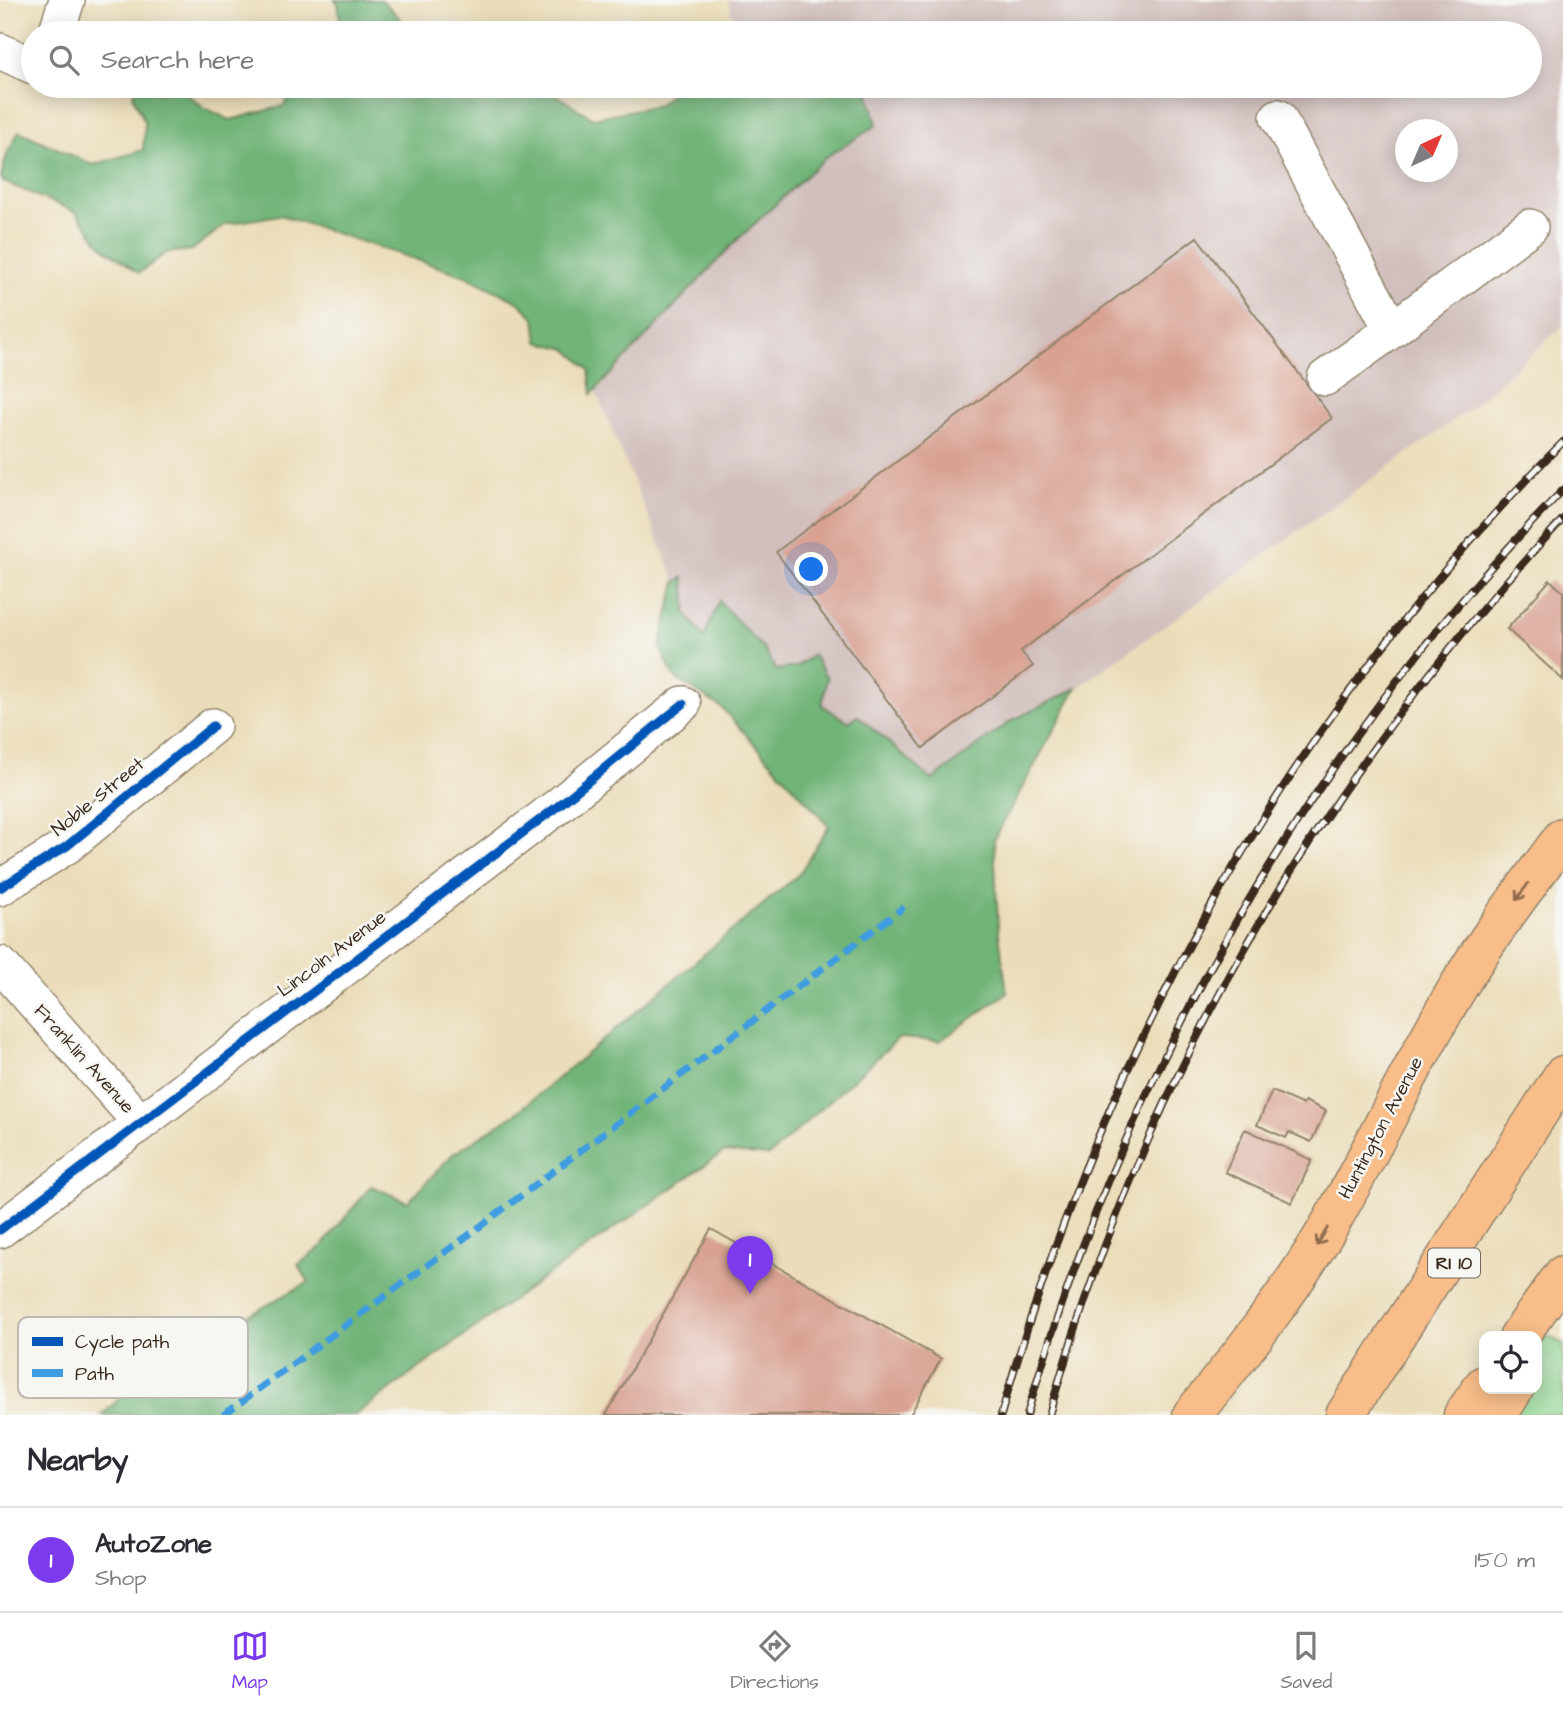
<!DOCTYPE html>
<style>
:root{--surface:#fff;--page:#f2f2f3;--text:#2b2b33;--muted:#7c7c81;--line:#e1e1e2;--accent:#7c3aed}
body{margin:0;font-family:"Architects Daughter",sans-serif;background:var(--page);color:var(--text)}
.controls{position:absolute;right:21px;bottom:21px;display:grid;overflow:hidden;border-radius:14px;box-shadow:0 4px 18px #0003}
.controls button{width:63px;height:63px;display:grid;place-items:center;padding:0;border:0;border-bottom:2px solid var(--line);background:var(--surface);color:var(--text);font:35px sans-serif}
.compass{position:absolute;left:1395px;top:119px;width:63px;height:63px;border-radius:50%;background:var(--surface);box-shadow:0 4px 18px #0003;rotate:44deg}
.you{position:absolute;left:812px;top:570px;width:24px;height:24px;margin:-18px;border:5px solid #fff;border-radius:50%;background:#1a73e8;box-shadow:0 0 0 10px #1a73e833}
.badge{display:grid;place-items:center;width:46px;height:46px;border-radius:50%;background:var(--accent);color:#fff;font-size:23px;font-weight:700}
.pin{position:absolute;translate:-50% -58px;filter:drop-shadow(0 2px 4px #0008)}
.pin::after{content:'';position:absolute;top:37px;width:24px;height:21px;background:inherit;clip-path:polygon(0 0,100% 0,50% 100%)}
.list{margin:0;padding:0;list-style:none}
h2{display:flex;justify-content:space-between;align-items:center;height:91px;margin:0;padding:0 28px;font-size:30px}
h2 small{font-size:23px;font-weight:400;color:var(--muted)}
.list li{display:grid;grid-template-columns:46px 1fr auto;gap:21px;align-items:center;box-sizing:border-box;height:105px;padding:0 28px;border-top:2px solid var(--line)}
.list b{display:block;font-size:26px;white-space:nowrap}
.list p{margin:0;font-size:23px;white-space:nowrap;color:var(--muted)}
.list em{font-size:23px;font-style:normal;color:var(--muted)}
.icon{flex:none;width:38px;height:38px;fill:none;stroke:currentColor;stroke-width:2;stroke-linecap:round;stroke-linejoin:round}
.map{position:relative;flex:none;width:1563px;height:1415px;overflow:hidden}
.search{position:absolute;background:var(--surface);box-shadow:0 4px 18px #0003;left:21px;right:21px;top:21px;height:77px;display:flex;align-items:center;gap:18px;box-sizing:border-box;padding:0 24px;border-radius:38px;color:var(--muted);font-size:26px}
.sheet{height:196px;background:var(--surface)}
nav{display:flex;justify-content:space-around;align-items:center;box-sizing:border-box;height:98px;border-top:2px solid var(--line);background:var(--surface);font-size:19px;color:var(--muted)}
nav a{display:grid;justify-items:center;gap:4px}
nav .on{color:var(--accent)}
.map>svg:first-child{display:block}
</style>
<div class="map">
<svg width="1563" height="1415" viewBox="0 0 1563 1415">
<rect width="100%" height="100%" fill="#f6f6f2"/>
<filter id="ink" filterUnits="userSpaceOnUse"><feTurbulence type="fractalNoise" baseFrequency=".0143" numOctaves="2"/><feDisplacementMap in="SourceGraphic" scale="14" xChannelSelector="R" yChannelSelector="G"/><feConvolveMatrix kernelMatrix="1 2 1 2 8 2 1 2 1" color-interpolation-filters="sRGB"/></filter>
<filter id="wash" filterUnits="userSpaceOnUse"><feTurbulence type="fractalNoise" baseFrequency=".00686" numOctaves="4" result="noise"/><feDisplacementMap in="SourceGraphic" scale="28" xChannelSelector="R" yChannelSelector="G"/><feGaussianBlur stdDeviation="1.57" result="paint"/><feColorMatrix in="noise" values="0 0 0 0 0 0 0 0 0 0 0 0 0 0 0 0 0 1.4 0 .05"/><feComposite in="paint" operator="in"/></filter>
<g filter="url(#wash)">
<rect width="100%" height="100%" fill="#ebddb9"/>
<path fill="#d1bfbd" fill-rule="evenodd" d="M 728,0 L 1563,0 L 1563,326 L 1466,412 L 1077,688 L 1011,721 L 932,780 L 858,717 L 848,722 L 822,705 L 827,678 L 796,667 L 776,670 L 764,649 L 719,602 L 704,638 L 684,612 L 684,578 L 676,582 L 596,392 L 734,243 L 826,157 L 877,125 L 867,86 L 1530,86 L 1530,33 L 750,33 L 732,14 ZM 1406,130 L 1448,130 L 1448,172 L 1406,172 Z"/>
<path fill="#8bd28c" stroke="#637e55" stroke-width="2" d="M 1534,1329 L 1563,1344 L 1563,1415 L 1492,1415 L 1504,1389 L 1537,1389 L 1537,1336 Z"/>
<path fill="#70b478" stroke="#566f4b" stroke-width="2" d="M 335,0 L 382,0 L 414,33 L 342,33 L 338,3 Z
M 300,86 L 532,86 L 546,89 L 593,118 L 658,105 L 679,86 L 867,86 L 877,125 L 826,157 L 734,243 L 592,394 L 589,369 L 567,349 L 538,342 L 535,318 L 518,302 L 466,276 L 280,215 L 226,224 L 192,250 L 166,253 L 139,273 L 102,246 L 76,212 L 4,182 L 1,178 L 7,154 L 19,131 L 93,165 L 143,150 L 145,123 L 133,96 L 136,87 L 162,93 L 178,87 L 205,108 L 230,120 L 283,106 Z
M 684,577 L 687,610 L 685,612 L 704,637 L 719,601 L 764,649 L 776,670 L 796,667 L 813,655 L 827,678 L 822,705 L 848,722 L 858,716 L 932,780 L 1011,721 L 1077,688 L 994,839 L 998,926 L 1007,993 L 940,1041 L 899,1038 L 769,1156 L 724,1152 L 532,1286 L 355,1415 L 102,1415 L 178,1343 L 180,1330 L 189,1317 L 205,1318 L 222,1330 L 309,1282 L 298,1265 L 322,1246 L 371,1186 L 408,1202 L 453,1154 L 518,1112 L 799,874 L 829,826 L 722,708 L 674,677 L 660,647 L 676,582 Z"/>
<g id="blocks">
<path fill="#d8a192" d="M 1197,237 L 1332,418 L 1021,651 L 1033,666 L 923,748 L 776,552 Z
M 1550,580 L 1563,592 L 1563,680 L 1507,629 Z
M 1272,1091 L 1303,1105 L 1305,1101 L 1326,1111 L 1311,1142 L 1289,1132 L 1286,1138 L 1257,1125 Z
M 1245,1129 L 1312,1160 L 1292,1203 L 1225,1172 Z
M 711,1229 L 941,1359 L 910,1415 L 606,1415 Z"/>
</g>
</g>
<g filter="url(#ink)">
<use href="#blocks" fill-opacity="0" stroke="#93846c" stroke-width="2"/>
<g fill="none" stroke-linecap="round" stroke-linejoin="round">
<g stroke="#93846c" stroke-width="38">
<path id="minor" d="M 56,33 L 67,0
M 0,51 L 33,66
M 1278,117 L 1392,330 L 1530,227
M 1325,378 L 1392,330
M 0,888 L 67,846 L 213,726
M 0,964 L 140,1122
M 0,1230 L 558,806 L 683,704"/>
</g>
<g stroke="#93846c" stroke-width="41">
<path id="major" d="M 1192,1415 C 1240,1356 1287,1297 1326,1231 C 1371,1154 1408,1071 1454,994 C 1486,939 1525,888 1563,837"/>
</g>
<g stroke="#93846c" stroke-width="41">
<path id="highway" d="M 1519,1336 L 1563,1275
M 1345,1415 L 1563,1075
M 1463,1415 L 1484,1385
M 1498,1415 L 1514,1389"/>
</g>
<use href="#minor" stroke="#fff" stroke-width="35"/>
<use href="#major" stroke="#f8bd89" stroke-width="38"/>
<use href="#highway" stroke="#f8bd89" stroke-width="38"/>
<g stroke="#3b2a1e" stroke-width="8">
<path id="rail" d="M 1001,1415 C 1106,1044 1290,716 1563,442
M 1027,1415 C 1126,1069 1311,747 1563,490
M 1049,1415 C 1145,1076 1323,775 1563,519"/>
</g>
<use href="#rail" stroke="#f6f6f2" stroke-width="5" stroke-dasharray="16" stroke-linecap="butt"/>
<path stroke="#3f9ce0" stroke-width="7" stroke-dasharray="14 7" stroke-linecap="butt" d="M 223,1415 L 470,1234 L 904,907"/>
<g stroke="#f6f6f2" stroke-width="13">
<path id="cycleway" d="M 0,888 L 67,846 L 213,726
M 0,1230 L 558,806 L 683,704"/>
</g>
<use href="#cycleway" stroke="#0057b8" stroke-width="9"/>
</g>
<defs><path id="oneway-shaft" d="M-6 0H5M1.5-3L5.5 0L1.5 3" fill="none" stroke-width="1.6" stroke-linecap="round" stroke-linejoin="round" transform="scale(1.75)"/></defs>
<g stroke="#906c4e">
<use href="#oneway-shaft" transform="translate(1522 892) rotate(126)"/>
<use href="#oneway-shaft" transform="translate(1322 1237) rotate(121)"/>
</g>
</g>
<g text-anchor="middle" dominant-baseline="central" stroke-width="5" stroke-linejoin="round" paint-order="stroke">
<rect fill="#f6f6f2" stroke="#73675e" stroke-width="2" x="1428" y="1248.5" width="52" height="29" rx="5"/>
<g font-size="18" font-weight="bold" fill="#3b2a1e">
<text x="1454" y="1263">RI 10</text>
</g>
<g font-size="19" fill="#3b2a1e" stroke="#f6f6f2">
<text transform="translate(98 797) rotate(-39)">Noble Street</text>
<text transform="translate(332 954) rotate(-37)">Lincoln Avenue</text>
<text transform="translate(84 1059) rotate(48)">Franklin Avenue</text>
<text transform="translate(1381 1128) rotate(-62)">Huntington Avenue</text>
</g>
</g>
<rect x="18" y="1317" width="230" height="81" rx="10" fill="#f6f6f2" stroke="#beb9b2" stroke-width="2"/>
<rect x="32" y="1337" width="31" height="9" fill="#0057b8"/>
<rect x="32" y="1369" width="31" height="8" fill="#3f9ce0"/>
<g font-size="19" fill="#3b2a1e">
<text x="75" y="1348">Cycle path</text>
<text x="75" y="1380">Path</text>
</g>
</svg>
<div class="controls">
<button><svg class="icon" aria-label="locate" viewBox="0 0 24 24"><circle cx="12" cy="12" r="6"/><path d="M12 2v4M12 18v4M2 12h4M18 12h4"/></svg></button>
</div>
<svg class="compass" viewBox="-18 -18 36 36"><path d="M0-13l5 13h-10z" fill="#e53935"/><path d="M0 13l5-13h-10z" fill="#7c7c81"/></svg>
<div class="you"></div>
<div class="pin badge" style="left:750px;top:1294px">1</div>
<div class="search"><svg class="icon" aria-label="search" viewBox="0 0 24 24"><circle cx="10" cy="10" r="6"/><path d="M15 15l6 6"/></svg>Search here</div>
</div>
<section class="sheet">
<h2>Nearby<small></small></h2>
<ul class="list">
<li><span class="badge">1</span><div><b>AutoZone</b><p>Shop</p></div><em>150 m</em></li>
</ul>
</section>
<nav>
<a class="on"><svg class="icon" aria-label="map" viewBox="0 0 24 24"><path d="M3 6l6-2 6 2 6-2v14l-6 2-6-2-6 2zM9 4v14M15 6v14"/></svg>Map</a>
<a><svg class="icon" aria-label="directions" viewBox="0 0 24 24"><path d="M12 3l9 9-9 9-9-9zM9 14v-3h6M13 9l2 2-2 2"/></svg>Directions</a>
<a><svg class="icon" aria-label="saved" viewBox="0 0 24 24"><path d="M7 4h10v16l-5-4-5 4z"/></svg>Saved</a>
</nav>
